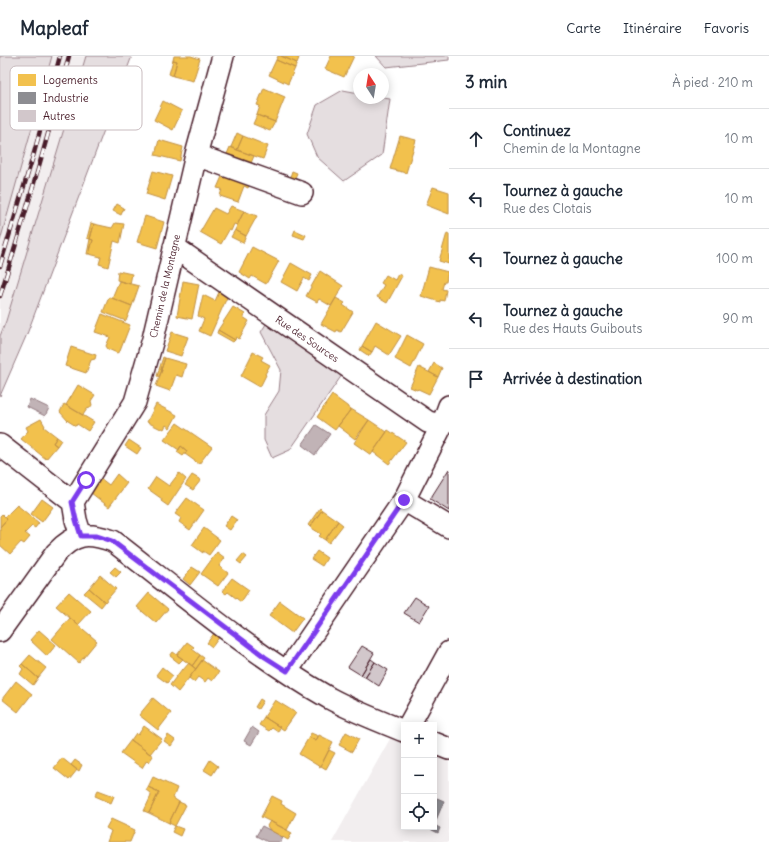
<!DOCTYPE html>
<html lang="fr">
<meta charset="utf-8">
<style>
:root{--surface:#fff;--page:#f6f6f7;--text:#1f2937;--muted:#747a83;--line:#e0e1e3}
body{margin:0;font-family:Delius,sans-serif;background:var(--page);color:var(--text)}
.controls{position:absolute;right:12px;bottom:12px;display:grid;overflow:hidden;border-radius:0px;box-shadow:0 2px 10px #0003}
.controls button{width:36px;height:36px;display:grid;place-items:center;padding:0;border:0;border-bottom:1px solid var(--line);background:var(--surface);color:var(--text);font:20px sans-serif}
.compass{position:absolute;left:353px;top:12px;width:36px;height:36px;border-radius:50%;background:var(--surface);box-shadow:0 2px 10px #0003;rotate:348deg}
.stop{position:absolute;width:12px;height:12px;margin:-9px;border:3px solid #7c3aed;border-radius:50%;background:#fff}
.stop.end{background:#7c3aed;border-color:#fff;box-shadow:0 1px 4px #0008}
.list{margin:0;padding:0;list-style:none}
h2{display:flex;justify-content:space-between;align-items:center;height:52px;margin:0;padding:0 16px;font-size:17px}
h2 small{font-size:13px;font-weight:400;color:var(--muted)}
.list li{display:grid;grid-template-columns:26px 1fr auto;gap:12px;align-items:center;box-sizing:border-box;height:60px;padding:0 16px;border-top:1px solid var(--line)}
.list b{display:block;font-size:15px;white-space:nowrap}
.list p{margin:0;font-size:13px;white-space:nowrap;color:var(--muted)}
.list em{font-size:13px;font-style:normal;color:var(--muted)}
.icon{flex:none;width:22px;height:22px;fill:none;stroke:currentColor;stroke-width:2;stroke-linecap:round;stroke-linejoin:round}
.map{position:relative;flex:none;width:449px;height:786px;overflow:hidden}
header{display:flex;align-items:center;gap:24px;box-sizing:border-box;height:56px;padding:0 20px;background:var(--surface);border-bottom:1px solid var(--line)}
header strong{font-size:19px}
nav{display:flex;gap:22px;margin-inline-start:auto;font-size:14px}
main{display:flex}
aside{flex:1;background:var(--surface)}
.map>svg:first-child{display:block}
</style>
<header>
<strong>Mapleaf</strong>
<nav><a>Carte</a><a>Itinéraire</a><a>Favoris</a></nav>
</header>
<main>
<div class="map">
<svg width="449" height="786" viewBox="0 0 449 786">
<rect width="100%" height="100%" fill="#fff"/>
<filter id="ink" filterUnits="userSpaceOnUse"><feTurbulence type="fractalNoise" baseFrequency=".025" numOctaves="2"/><feDisplacementMap in="SourceGraphic" scale="8" xChannelSelector="R" yChannelSelector="G"/><feConvolveMatrix kernelMatrix="1 2 1 2 8 2 1 2 1" color-interpolation-filters="sRGB"/></filter>
<g filter="url(#ink)">
<path fill="#f2eeef" d="M 52,0 L 86,0 L 45,139 L 6,265 L 0,280 L 0,185 Z
M 391,681 L 404,686 L 404,771 L 434,771 L 434,698 L 449,704 L 449,786 L 332,786 Z"/>
<path fill="#e5dee0" stroke="#987e86" d="M 0,0 L 52,0 L 0,185 Z
M 86,0 L 132,0 L 27,278 L 0,340 L 0,280 L 6,265 Z
M 376,0 L 449,0 L 449,4 L 386,11 Z
M 343,34 L 359,37 L 359,42 L 383,42 L 390,43 L 382,99 L 344,125 L 317,101 L 307,78 L 317,49 Z
M 266,268 L 342,319 L 290,394 L 272,402 L 264,384 L 264,359 L 279,335 L 281,314 L 261,276 Z"/>
<path fill="#c1b3b6" stroke="#91787e" d="M 30,343 L 49,352 L 45,360 L 27,351 Z
M 316,369 L 330,378 L 315,399 L 302,389 Z
M 252,671 L 259,676 L 251,689 L 244,685 Z
M 262,770 L 283,781 L 281,786 L 268,786 L 256,780 Z"/>
<path fill="#f2c14e" stroke="#c09044" d="M 174,0 L 191,0 L 200,3 L 193,25 L 173,20 L 177,5 L 173,4 Z
M 278,0 L 281,0 L 297,7 L 295,12 L 276,4 Z
M 281,0 L 294,0 L 299,2 L 297,7 Z
M 331,0 L 354,0 L 344,21 L 325,13 Z
M 173,4 L 177,5 L 173,20 L 169,18 Z
M 276,4 L 295,12 L 288,28 L 269,19 Z
M 264,32 L 285,41 L 275,66 L 257,59 L 260,50 L 257,49 Z
M 163,45 L 182,55 L 173,74 L 154,64 Z
M 257,59 L 275,66 L 270,75 L 253,68 Z
M 237,77 L 243,80 L 237,94 L 231,91 Z
M 243,80 L 268,90 L 263,103 L 237,94 Z
M 400,80 L 416,84 L 406,117 L 390,113 Z
M 159,84 L 183,91 L 180,105 L 155,99 Z
M 230,91 L 254,100 L 251,107 L 242,104 L 240,110 L 224,105 Z
M 153,115 L 172,120 L 165,144 L 146,138 Z
M 292,115 L 297,117 L 291,132 L 287,130 Z
M 224,116 L 251,125 L 248,132 L 244,130 L 238,146 L 220,140 L 222,133 L 217,132 Z
M 433,131 L 449,136 L 449,158 L 426,149 Z
M 117,148 L 124,152 L 121,159 L 113,155 Z
M 231,150 L 244,155 L 237,169 L 234,168 L 231,175 L 229,174 L 221,188 L 200,176 L 214,152 L 226,158 Z
M 244,155 L 257,160 L 246,180 L 235,174 Z
M 145,160 L 164,166 L 157,192 L 137,186 Z
M 91,167 L 94,168 L 90,183 L 87,182 Z
M 115,167 L 124,168 L 120,187 L 114,185 L 108,211 L 99,208 L 101,201 L 89,198 L 93,184 L 90,183 L 94,168 L 112,172 Z
M 235,174 L 246,180 L 243,187 L 231,181 Z
M 295,174 L 306,179 L 304,183 L 293,179 Z
M 447,177 L 449,178 L 449,208 L 439,205 Z
M 90,183 L 93,184 L 89,198 L 87,198 Z
M 252,191 L 279,205 L 266,228 L 252,220 L 250,223 L 239,216 Z
M 291,207 L 312,219 L 309,225 L 304,222 L 297,235 L 281,226 Z
M 429,211 L 448,216 L 446,226 L 444,226 L 442,233 L 446,234 L 444,245 L 440,244 L 440,246 L 421,240 Z
M 118,215 L 132,218 L 130,228 L 117,224 Z
M 320,215 L 343,230 L 331,250 L 319,243 L 317,246 L 306,240 Z
M 398,218 L 402,220 L 387,247 L 377,241 L 384,229 L 381,227 L 386,219 L 395,224 Z
M 119,225 L 139,230 L 132,250 L 112,242 Z
M 183,225 L 199,228 L 192,263 L 177,260 Z
M 220,234 L 228,239 L 210,280 L 199,275 L 204,263 L 198,260 L 203,239 L 215,245 Z
M 109,241 L 132,250 L 126,265 L 103,256 Z
M 336,242 L 345,247 L 343,249 L 353,256 L 341,276 L 337,274 L 336,276 L 321,268 Z
M 233,251 L 245,258 L 243,261 L 249,265 L 239,283 L 236,281 L 235,284 L 218,274 Z
M 102,258 L 130,269 L 120,295 L 117,297 L 108,293 L 106,290 L 110,281 L 95,276 Z
M 376,265 L 401,280 L 389,299 L 375,290 L 372,296 L 362,290 Z
M 218,274 L 235,284 L 233,286 L 217,277 Z
M 172,276 L 188,281 L 181,300 L 165,295 Z
M 407,279 L 423,288 L 411,312 L 395,303 Z
M 362,290 L 372,296 L 369,300 L 360,294 Z
M 71,291 L 96,299 L 95,303 L 91,304 L 86,317 L 65,310 Z
M 253,296 L 263,301 L 261,304 L 270,309 L 265,318 L 266,319 L 260,331 L 241,320 Z
M 163,301 L 165,302 L 161,314 L 162,314 L 159,321 L 157,320 Z
M 165,302 L 186,308 L 182,321 L 176,319 L 170,335 L 156,330 L 162,314 L 161,314 Z
M 434,307 L 442,312 L 438,321 L 429,316 Z
M 419,311 L 438,321 L 429,338 L 418,333 L 417,334 L 410,331 Z
M 78,329 L 95,339 L 91,345 L 92,349 L 90,352 L 87,353 L 83,359 L 66,349 Z
M 332,339 L 351,353 L 335,374 L 317,361 Z
M 64,348 L 94,366 L 88,375 L 77,368 L 76,370 L 68,365 L 60,356 Z
M 156,348 L 177,359 L 170,372 L 166,369 L 164,373 L 162,372 L 161,373 L 147,366 Z
M 351,353 L 369,364 L 355,383 L 338,370 Z
M 41,363 L 45,370 L 44,371 L 57,381 L 53,387 L 57,390 L 46,403 L 21,383 L 28,375 L 26,371 Z
M 369,364 L 387,376 L 371,399 L 354,387 Z
M 177,367 L 212,391 L 199,408 L 185,398 L 187,395 L 181,390 L 179,394 L 164,384 Z
M 388,374 L 406,386 L 389,408 L 373,396 Z
M 57,381 L 61,384 L 57,390 L 53,387 Z
M 129,384 L 141,392 L 137,398 L 125,390 Z
M 181,390 L 187,395 L 183,400 L 177,396 Z
M 179,417 L 186,423 L 168,450 L 161,445 L 162,443 L 148,433 L 156,421 L 169,430 Z
M 95,418 L 109,429 L 117,418 L 127,427 L 109,451 L 86,433 Z
M 192,419 L 201,424 L 193,434 L 185,429 Z
M 187,442 L 204,454 L 190,474 L 179,466 L 181,462 L 175,458 Z
M 42,443 L 53,451 L 42,466 L 31,458 Z
M 17,449 L 39,467 L 35,472 L 32,470 L 25,477 L 30,481 L 24,488 L 21,486 L 10,498 L 0,489 L 0,471 L 7,463 L 5,461 Z
M 320,452 L 322,454 L 310,471 L 308,469 Z
M 322,454 L 338,465 L 325,484 L 319,480 L 321,478 L 310,471 Z
M 2,458 L 7,463 L 0,471 L 0,460 Z
M 231,460 L 237,464 L 230,474 L 224,470 Z
M 338,465 L 343,469 L 329,487 L 325,484 Z
M 204,472 L 220,484 L 209,499 L 203,495 L 203,497 L 192,489 Z
M 317,495 L 327,502 L 322,510 L 311,503 Z
M 217,496 L 225,502 L 219,510 L 228,517 L 218,530 L 201,518 Z
M 243,498 L 247,501 L 241,508 L 237,505 Z
M 115,511 L 121,516 L 116,521 L 110,516 Z
M 192,511 L 200,516 L 190,529 L 183,523 Z
M 100,519 L 116,533 L 105,546 L 89,532 Z
M 232,522 L 249,534 L 241,546 L 228,536 L 226,538 L 222,535 Z
M 89,532 L 105,546 L 101,551 L 84,537 Z
M 69,536 L 91,555 L 78,569 L 56,550 Z
M 149,537 L 168,553 L 156,567 L 137,551 Z
M 280,545 L 303,562 L 292,577 L 269,560 Z
M 70,562 L 97,585 L 79,607 L 52,583 Z
M 39,574 L 56,589 L 47,600 L 30,584 Z
M 215,576 L 220,580 L 212,591 L 207,587 Z
M 187,586 L 194,591 L 192,593 L 200,599 L 192,610 L 177,599 Z
M 173,596 L 183,603 L 179,607 L 170,600 Z
M 30,599 L 46,612 L 38,622 L 22,608 Z
M 200,599 L 204,602 L 196,613 L 192,610 Z
M 202,604 L 219,616 L 212,625 L 208,622 L 205,626 L 198,621 L 194,626 L 189,622 Z
M 189,607 L 196,613 L 178,636 L 170,629 L 182,613 L 183,614 Z
M 22,608 L 38,622 L 33,629 L 20,618 L 23,613 L 20,610 Z
M 162,611 L 173,620 L 167,627 L 156,619 Z
M 16,625 L 32,638 L 18,656 L 2,643 Z
M 153,642 L 171,657 L 158,674 L 139,659 Z
M 260,643 L 263,645 L 258,653 L 255,651 Z
M 275,644 L 296,657 L 284,674 L 264,661 Z
M 264,661 L 280,671 L 278,676 L 272,672 L 269,675 L 259,669 Z
M 144,670 L 162,683 L 150,698 L 131,684 L 136,677 L 138,679 Z
M 346,676 L 359,683 L 352,696 L 339,689 Z
M 311,677 L 318,680 L 316,685 L 309,681 Z
M 168,679 L 175,684 L 171,690 L 164,685 Z
M 319,679 L 333,686 L 320,711 L 299,698 L 309,681 L 316,685 Z
M 131,684 L 153,700 L 149,706 L 147,704 L 142,712 L 121,697 Z
M 329,694 L 335,697 L 326,713 L 321,710 Z
M 62,702 L 77,714 L 69,724 L 54,712 Z
M 75,704 L 82,709 L 79,715 L 71,709 Z
M 210,704 L 218,710 L 212,719 L 204,714 Z
M 153,721 L 177,732 L 173,742 L 179,746 L 169,767 L 149,757 L 159,736 L 148,731 Z
M 148,731 L 159,736 L 149,757 L 144,755 L 151,740 L 150,737 L 146,734 Z
M 98,734 L 114,740 L 111,747 L 95,740 Z
M 272,740 L 282,745 L 281,748 L 296,757 L 287,774 L 261,761 Z
M 179,746 L 186,749 L 175,770 L 169,767 Z
M 111,763 L 135,774 L 130,786 L 107,786 L 111,775 L 106,772 Z
M 270,765 L 292,777 L 288,784 L 270,774 L 267,770 Z
M 175,770 L 183,773 L 180,780 L 172,776 Z"/>
<path fill="#8d8d92" stroke="#796c73" d="M 437,742 L 444,745 L 434,769 L 440,772 L 438,777 L 426,771 L 434,771 L 434,748 Z"/>
<path fill="#d2c7cb" stroke="#4a1f2b" d="M 449,413 L 449,455 L 430,443 Z
M 415,541 L 429,550 L 419,566 L 404,557 Z
M 362,590 L 374,597 L 361,619 L 348,611 Z
M 371,603 L 375,606 L 365,621 L 361,619 Z
M 375,606 L 388,614 L 379,630 L 365,621 Z"/>
<g fill="none" stroke-linecap="round" stroke-linejoin="round">
<g stroke="#4a1f2b" stroke-width="24">
<path id="minor" d="M 196,99 L 302,137
M 174,191 L 428,366 L 442,369
M 0,389 L 73,446 L 76,464 L 81,480
M 404,444 L 449,471
M 73,446 L 135,346 L 153,283 L 196,99 L 223,0
M 0,575 L 56,497 C 75,477 87,476 113,485 C 183,539 252,598 329,642 C 353,655 379,665 404,675
M 287,615 L 404,444 L 442,369 L 449,350
M 409,669 L 449,596
M 434,687 L 449,693"/>
</g>
<use href="#minor" stroke="#fff" stroke-width="21"/>
<g stroke="#4a1f2b" stroke-width="4.5">
<path id="rail" d="M 0,210 L 34,97 L 60,0
M 0,240 C 25,160 48,81 69,0"/>
</g>
<use href="#rail" stroke="#fff" stroke-width="3" stroke-dasharray="9" stroke-linecap="butt"/>
</g>
</g>
<g fill="none" stroke-linecap="round" stroke-linejoin="round" filter="url(#ink)">
<path stroke="#7c3aed" stroke-width="5" d="M 86,424 L 72,446 L 76,464 L 81,480 L 97,480 L 112,485 L 265,601 L 287,615 L 404,444"/>
</g>
<g text-anchor="middle" dominant-baseline="central" stroke-width="4" stroke-linejoin="round" paint-order="stroke">
<g font-size="10" fill="#4a1f2b" stroke="#fff">
<text transform="translate(165 230) rotate(-77)">Chemin de la Montagne</text>
<text transform="translate(307 283) rotate(34)">Rue des Sources</text>
</g>
</g>
<rect x="10" y="10" width="132" height="64" rx="6" fill="#fff" stroke="#c9bcbf" stroke-width="1"/>
<rect x="18" y="18" width="18" height="12" fill="#f2c14e"/>
<rect x="18" y="36" width="18" height="12" fill="#8d8d92"/>
<rect x="18" y="54" width="18" height="12" fill="#d2c7cb"/>
<g font-size="11" fill="#4a1f2b">
<text x="43" y="28">Logements</text>
<text x="43" y="46">Industrie</text>
<text x="43" y="64">Autres</text>
</g>
</svg>
<div class="controls">
<button>+</button>
<button>−</button>
<button><svg class="icon" aria-label="locate" viewBox="0 0 24 24"><circle cx="12" cy="12" r="6"/><path d="M12 2v4M12 18v4M2 12h4M18 12h4"/></svg></button>
</div>
<svg class="compass" viewBox="-18 -18 36 36"><path d="M0-13l5 13h-10z" fill="#e53935"/><path d="M0 13l5-13h-10z" fill="#747a83"/></svg>
<div class="stop" style="left:86px;top:424px"></div>
<div class="stop end" style="left:404px;top:444px"></div>
</div>
<aside>
<h2>3 min<small>À pied · 210 m</small></h2>
<ul class="list">
<li><svg class="icon" aria-label="ahead" viewBox="0 0 24 24"><path d="M12 20V5M6 11l6-6 6 6"/></svg><div><b>Continuez</b><p>Chemin de la Montagne</p></div><em>10 m</em></li>
<li><svg class="icon" aria-label="left" viewBox="0 0 24 24"><path d="M17 20v-9H6M10 6l-5 5 5 5"/></svg><div><b>Tournez à gauche</b><p>Rue des Clotais</p></div><em>10 m</em></li>
<li><svg class="icon" aria-label="left" viewBox="0 0 24 24"><path d="M17 20v-9H6M10 6l-5 5 5 5"/></svg><div><b>Tournez à gauche</b></div><em>100 m</em></li>
<li><svg class="icon" aria-label="left" viewBox="0 0 24 24"><path d="M17 20v-9H6M10 6l-5 5 5 5"/></svg><div><b>Tournez à gauche</b><p>Rue des Hauts Guibouts</p></div><em>90 m</em></li>
<li><svg class="icon" aria-label="arrive" viewBox="0 0 24 24"><path d="M6 21V4h12l-3 4 3 4H6"/></svg><div><b>Arrivée à destination</b></div></li>
</ul>
</aside>
</main>
